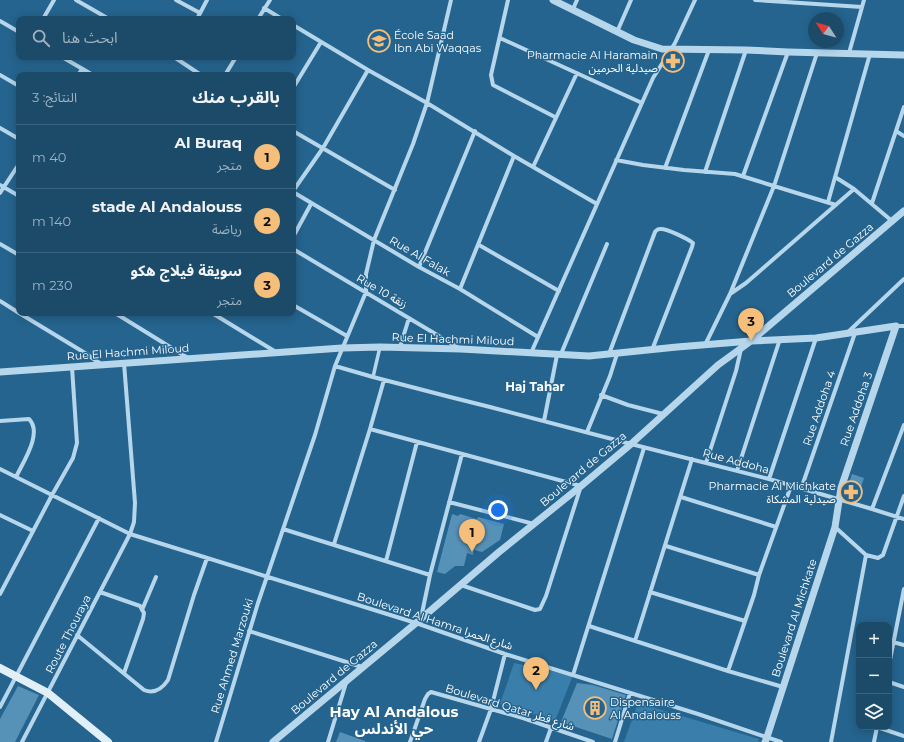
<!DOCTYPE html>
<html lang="ar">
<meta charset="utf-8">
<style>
:root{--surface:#1c4b6a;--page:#295572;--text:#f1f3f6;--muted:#a0b3c1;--line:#3a637e;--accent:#f5be7a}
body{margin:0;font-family:Montserrat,"Noto Sans Arabic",sans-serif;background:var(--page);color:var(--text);direction:rtl}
.controls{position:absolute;right:12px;bottom:12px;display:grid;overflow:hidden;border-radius:8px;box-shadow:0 2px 10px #0003}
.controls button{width:36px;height:36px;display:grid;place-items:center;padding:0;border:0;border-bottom:1px solid var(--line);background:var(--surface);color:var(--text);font:20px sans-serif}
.compass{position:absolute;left:808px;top:12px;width:36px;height:36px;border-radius:50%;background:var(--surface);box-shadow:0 2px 10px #0003;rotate:306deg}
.you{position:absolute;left:498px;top:510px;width:14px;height:14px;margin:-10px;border:3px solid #fff;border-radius:50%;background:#1a73e8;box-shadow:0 0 0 6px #1a73e833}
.badge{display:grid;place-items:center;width:26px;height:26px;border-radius:50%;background:var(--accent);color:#111;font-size:13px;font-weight:700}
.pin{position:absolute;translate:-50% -33px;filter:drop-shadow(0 1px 2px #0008)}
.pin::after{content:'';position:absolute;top:21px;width:14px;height:12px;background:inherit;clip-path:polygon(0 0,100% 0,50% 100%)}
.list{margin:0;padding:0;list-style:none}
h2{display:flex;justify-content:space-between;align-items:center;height:52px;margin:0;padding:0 16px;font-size:17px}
h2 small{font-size:13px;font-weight:400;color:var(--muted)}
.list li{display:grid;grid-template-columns:26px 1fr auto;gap:12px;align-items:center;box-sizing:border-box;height:64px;padding:0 16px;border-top:1px solid var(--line)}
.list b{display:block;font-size:15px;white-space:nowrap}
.list p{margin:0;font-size:13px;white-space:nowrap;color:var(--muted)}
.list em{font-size:13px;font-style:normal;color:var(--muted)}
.icon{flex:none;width:22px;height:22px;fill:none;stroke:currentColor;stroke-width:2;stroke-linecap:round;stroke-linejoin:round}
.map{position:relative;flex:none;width:904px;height:742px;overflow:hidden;direction:ltr}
.search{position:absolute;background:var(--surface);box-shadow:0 2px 10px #0003;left:16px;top:16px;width:280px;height:44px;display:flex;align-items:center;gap:10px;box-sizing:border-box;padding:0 14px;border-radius:8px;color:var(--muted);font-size:15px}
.panel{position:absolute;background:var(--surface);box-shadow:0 2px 10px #0003;left:16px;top:72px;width:280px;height:244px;border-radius:8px;direction:rtl}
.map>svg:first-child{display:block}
</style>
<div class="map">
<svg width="904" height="742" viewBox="0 0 904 742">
<rect width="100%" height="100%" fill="#25648e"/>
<path fill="#3a7fab" d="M 514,663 L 573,675 L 555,721 L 500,704 Z
M 638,703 L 759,739 L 758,742 L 624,742 Z"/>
<path fill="#5691b8" d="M 852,474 L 864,478 L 858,496 L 846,492 Z
M 452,514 L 458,516 L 460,514 L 477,519 L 478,517 L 504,524 L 500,540 L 482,552 L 474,550 L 473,555 L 467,553 L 464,566 L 455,566 L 445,574 L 437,572 Z
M 577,683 L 593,685 L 626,695 L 612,739 L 561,722 Z
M 18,686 L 39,695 L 15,742 L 0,742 L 0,719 Z
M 340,732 L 365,741 L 365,742 L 336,742 Z"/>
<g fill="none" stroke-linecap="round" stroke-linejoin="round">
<path stroke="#b6d6eb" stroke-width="3.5" d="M 373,377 L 380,347"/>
<path stroke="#b6d6eb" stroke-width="4" d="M 76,0 L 109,19
M 176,0 L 200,13
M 508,0 L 491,75 L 493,85 L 555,117
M 755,0 L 862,7
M 264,8 L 282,19
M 573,9 L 577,0
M 43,19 L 54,0
M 197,19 L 207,0
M 258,19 L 270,0
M 0,21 L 19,32
M 293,25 L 368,70 L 427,103 L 514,156 L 597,204
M 617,32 L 631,0
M 500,38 L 642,103
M 849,53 L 864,0
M 62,57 L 93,75
M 174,57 L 201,75
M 0,75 L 19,86
M 78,75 L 82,69
M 225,75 L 236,57
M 293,88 L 321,42
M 0,128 L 19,139
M 293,131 L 395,190
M 896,131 L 904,136
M 616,160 L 643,165 L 684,170 L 735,174 L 836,205
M 533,167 L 577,73
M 665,168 L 709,50
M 705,172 L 746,50
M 743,176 L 788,52
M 835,177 L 854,189 L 892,221
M 0,185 L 19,196
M 293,191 L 323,148 L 368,70
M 293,192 L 419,267 L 460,289 L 538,337
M 0,193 L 19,164
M 828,202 L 870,54
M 872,203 L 904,107
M 293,237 L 311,204
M 0,244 L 19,255
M 479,245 L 559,291
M 293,249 L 459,348
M 419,267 L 475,131
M 460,289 L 514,156
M 730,294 L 746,283 L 854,189
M 0,301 L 19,313
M 293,305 L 347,336
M 19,313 L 85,353 L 101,364
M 115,313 L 188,358
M 212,313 L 276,352
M 896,326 L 904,326
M 847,333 L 904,279
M 705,345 L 730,294 L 774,186 L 817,53
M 400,347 L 409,318
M 531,353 L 653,78 L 675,43 L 695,0
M 561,354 L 607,244
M 609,354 L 655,232 C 657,230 657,229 660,229 C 666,228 688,239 693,243 L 692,247 L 652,350
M 335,366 L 373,377 L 450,397 L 490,407 L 631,444 L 769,479 L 872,509 L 904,519
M 601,395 L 628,405 L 663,414
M 0,421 L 29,419 C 43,433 23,462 16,477
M 544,421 L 557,355
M 370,429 L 581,486 L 546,596 L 540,609 L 535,610 L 461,585
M 587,432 L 610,376 L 617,354
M 706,463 L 736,371 L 741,349
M 0,469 L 130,534 L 416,623 L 505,654 L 698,714 L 781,742
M 737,471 L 780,339
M 769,479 L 816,338
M 801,489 L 855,333
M 681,497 L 776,527
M 449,502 L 534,524
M 872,509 L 904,425
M 0,515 L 33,531
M 835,527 L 866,555 L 878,558 L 883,555 L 904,496
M 283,529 L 430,575
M 334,544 L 370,429 L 384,380
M 666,546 L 759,575
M 386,561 L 417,442
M 100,592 L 140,606 L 144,613 L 143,619 L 124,673
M 650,592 L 745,621
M 0,594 L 52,495 L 73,458 L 77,443 L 72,367
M 142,610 L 156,577
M 421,618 L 430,575 L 462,454
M 589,626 L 728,671 L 783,687
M 249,631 L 362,667
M 77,635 L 144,690 C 154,694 162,689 168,680 L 194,595 L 207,558
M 635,641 L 692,459
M 893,642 L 904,645
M 889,665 L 904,589
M 728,671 L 754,595 L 759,575 L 791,486
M 573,675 L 644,448
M 889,682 L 904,687
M 0,707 L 99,518
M 877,727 L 904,736
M 22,742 L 130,534 L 134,522 L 135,503 L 124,363
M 216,742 L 258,603 L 315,435 L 335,366 L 366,292 L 366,274 L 374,240 L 413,144 L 427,103 L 451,0
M 328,742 L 346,683
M 410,742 L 425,699 L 428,694 L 431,692 L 523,718 L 593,742
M 479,742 L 491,709 L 505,654
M 546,742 L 551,728
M 615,742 L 630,693
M 831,742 L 866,555
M 874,742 L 877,727"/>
<path stroke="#b6d6eb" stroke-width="7" d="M 553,0 L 634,40 L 662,49 L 746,50 L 788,52 L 904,55
M 0,372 L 342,348 L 380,347 L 461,349 L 589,356 L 677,347 L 751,341 L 816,338 L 896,326 L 841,488 L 835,527 L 767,737 L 765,742
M 273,742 L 416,623 L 499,552 L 581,486 L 631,444 L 718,365 L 751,341 L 904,211"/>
<path stroke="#e1eff9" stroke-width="8" d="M 0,668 L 48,693 L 108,742"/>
</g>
<defs>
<g id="school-ring" transform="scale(1.15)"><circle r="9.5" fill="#25648e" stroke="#f5be7a" stroke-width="1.5"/><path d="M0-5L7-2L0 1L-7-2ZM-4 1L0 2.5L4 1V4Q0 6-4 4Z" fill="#f5be7a"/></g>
<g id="pharmacy-ring" transform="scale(1.15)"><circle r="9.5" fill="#25648e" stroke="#f5be7a" stroke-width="1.5"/><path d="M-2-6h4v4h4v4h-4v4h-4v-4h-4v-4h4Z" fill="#f5be7a"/></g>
<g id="building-ring" transform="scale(1.15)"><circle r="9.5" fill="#25648e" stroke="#f5be7a" stroke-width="1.5"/><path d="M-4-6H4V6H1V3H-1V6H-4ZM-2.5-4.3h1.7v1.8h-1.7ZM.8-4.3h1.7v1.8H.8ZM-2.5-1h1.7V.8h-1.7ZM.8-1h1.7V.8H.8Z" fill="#f5be7a"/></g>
</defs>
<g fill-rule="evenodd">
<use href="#school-ring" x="379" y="41"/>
<use href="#pharmacy-ring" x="673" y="61"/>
<use href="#pharmacy-ring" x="851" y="492"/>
<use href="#building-ring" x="595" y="708"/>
</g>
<g text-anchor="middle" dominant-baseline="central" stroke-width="3" stroke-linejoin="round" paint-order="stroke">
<g font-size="11" fill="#fff" stroke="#25648e" text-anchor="start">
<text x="394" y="35">École Saad<tspan x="394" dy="13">Ibn Abi Waqqas</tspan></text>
<text x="658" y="55" text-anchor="end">Pharmacie Al Haramain<tspan x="658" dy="13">صيدلية الحرمين</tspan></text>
<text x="836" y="486" text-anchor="end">Pharmacie Al Michkate<tspan x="836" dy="13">صيدلية المشكاة</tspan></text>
<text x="610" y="702">Dispensaire<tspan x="610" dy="13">Al Andalouss</tspan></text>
</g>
<g font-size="11" fill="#fff" stroke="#25648e">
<text transform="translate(420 256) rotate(30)">Rue Al Falak</text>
<text transform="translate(830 260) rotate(-40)">Boulevard de Gazza</text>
<text transform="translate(382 291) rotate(30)">Rue 10 زنقة</text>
<text transform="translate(453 339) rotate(2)">Rue El Hachmi Miloud</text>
<text transform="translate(128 352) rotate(-4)">Rue El Hachmi Miloud</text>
<text transform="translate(819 408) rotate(-71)">Rue Addoha 4</text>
<text transform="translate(856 409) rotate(-71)">Rue Addoha 3</text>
<text transform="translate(736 461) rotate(15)">Rue Addoha</text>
<text transform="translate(583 469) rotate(-40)">Boulevard de Gazza</text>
<text transform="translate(794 618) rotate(-72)">Boulevard Al Michkate</text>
<text transform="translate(435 621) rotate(18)">Boulevard Al Hamra شارع الحمرا</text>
<text transform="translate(68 634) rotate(-63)">Route Thouraya</text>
<text transform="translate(232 656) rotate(-73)">Rue Ahmed Marzouki</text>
<text transform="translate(334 677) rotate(-40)">Boulevard de Gazza</text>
<text transform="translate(510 707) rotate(17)">Boulevard Qatar شارع قطر</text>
</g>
<g font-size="12" font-weight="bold" fill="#fff" stroke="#25648e">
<text x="535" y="386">Haj Tahar</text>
</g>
<g font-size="15" font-weight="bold" fill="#fff" stroke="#25648e">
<text x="394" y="711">Hay Al Andalous<tspan x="394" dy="17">حي الأندلس</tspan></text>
</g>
</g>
</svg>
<div class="controls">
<button>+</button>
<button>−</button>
<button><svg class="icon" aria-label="layers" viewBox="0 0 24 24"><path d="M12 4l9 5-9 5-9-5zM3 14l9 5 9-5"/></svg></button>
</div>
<svg class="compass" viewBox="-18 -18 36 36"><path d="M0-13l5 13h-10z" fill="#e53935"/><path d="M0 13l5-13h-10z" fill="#a0b3c1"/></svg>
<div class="you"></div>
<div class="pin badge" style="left:472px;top:552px">1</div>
<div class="pin badge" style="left:536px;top:690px">2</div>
<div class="pin badge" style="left:751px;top:341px">3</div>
<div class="search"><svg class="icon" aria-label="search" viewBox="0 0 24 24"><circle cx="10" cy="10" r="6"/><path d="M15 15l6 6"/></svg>ابحث هنا</div>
<section class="panel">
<h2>بالقرب منك<small>النتائج: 3</small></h2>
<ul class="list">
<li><span class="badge">1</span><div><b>Al Buraq</b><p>متجر</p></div><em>40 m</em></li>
<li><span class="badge">2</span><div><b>stade Al Andalouss</b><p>رياضة</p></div><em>140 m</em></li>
<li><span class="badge">3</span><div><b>سويقة فيلاج هكو</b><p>متجر</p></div><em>230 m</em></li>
</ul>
</section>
</div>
